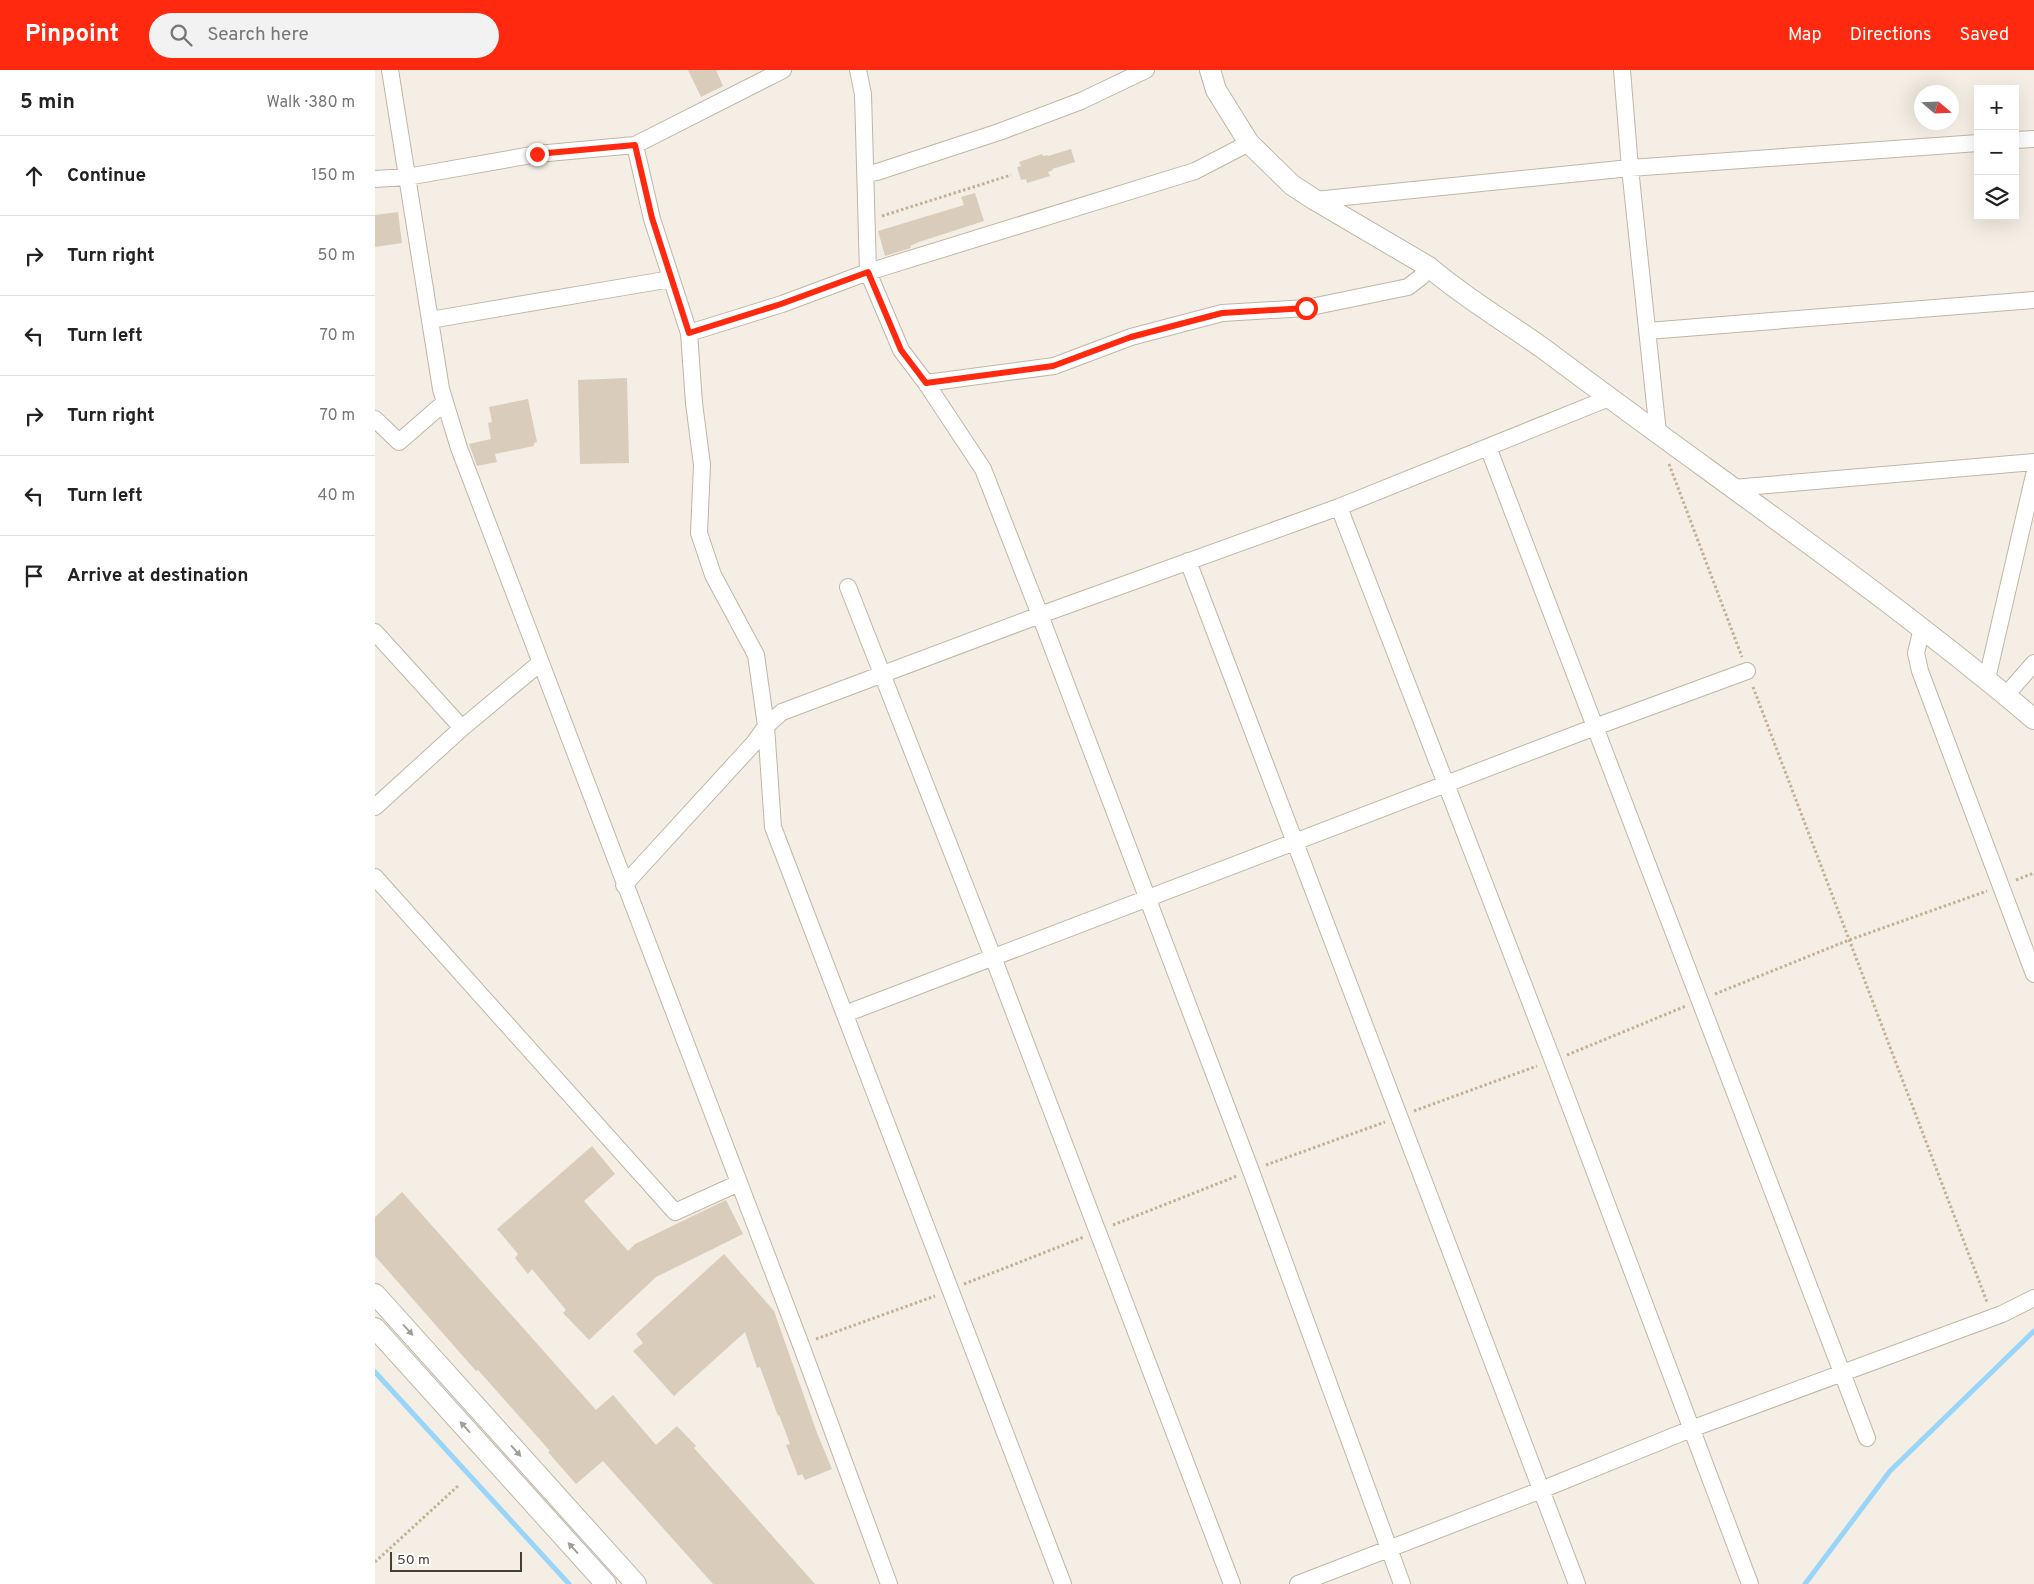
<!DOCTYPE html>
<meta charset="utf-8">
<style>
:root{--surface:#fff;--page:#f2f2f2;--text:#222;--muted:#767676;--line:#e0e0e0;--accent:#ff2910}
body{margin:0;font-family:Overpass,sans-serif;background:var(--page);color:var(--text)}
.controls{position:absolute;right:15px;top:15px;display:grid;overflow:hidden;border-radius:0px;box-shadow:0 5px 20px #0002}
.controls button{width:45px;height:45px;display:grid;place-items:center;padding:0;border:0;border-bottom:1px solid var(--line);background:var(--surface);color:var(--text);font:25px sans-serif}
.compass{position:absolute;left:1539px;top:15px;width:45px;height:45px;border-radius:50%;background:var(--surface);box-shadow:0 5px 20px #0002;rotate:109deg}
.scale{position:absolute;left:15px;bottom:12px;width:132px;box-sizing:border-box;padding-left:5px;border:2px solid #473e33;border-top:0;font-size:14px;line-height:18px;white-space:nowrap;color:#473e33;-webkit-text-stroke:4px #fff;paint-order:stroke}
.stop{position:absolute;width:15px;height:15px;margin:-11px;border:4px solid #ff2910;border-radius:50%;background:#fff}
.stop.end{background:#ff2910;border-color:#fff;box-shadow:0 1px 5px #0008}
.list{margin:0;padding:0;list-style:none}
h2{display:flex;justify-content:space-between;align-items:center;height:65px;margin:0;padding:0 20px;font-size:21px}
h2 small{font-size:16px;font-weight:400;color:var(--muted)}
.list li{display:grid;grid-template-columns:32px 1fr auto;gap:15px;align-items:center;box-sizing:border-box;height:80px;padding:0 20px;border-top:1px solid var(--line)}
.list b{display:block;font-size:19px;white-space:nowrap}
.list em{font-size:16px;font-style:normal;color:var(--muted)}
.icon{flex:none;width:28px;height:28px;fill:none;stroke:currentColor;stroke-width:2;stroke-linecap:round;stroke-linejoin:round}
.map{position:relative;flex:none;width:1659px;height:1514px;overflow:hidden}
header{display:flex;align-items:center;gap:30px;box-sizing:border-box;height:70px;padding:0 25px;background:var(--accent);color:#fff}
header strong{font-size:24px}
nav{display:flex;gap:28px;margin-inline-start:auto;font-size:18px}
.search{width:350px;height:45px;background:var(--page);display:flex;align-items:center;gap:12px;box-sizing:border-box;padding:0 18px;border-radius:28px;color:var(--muted);font-size:19px}
main{display:flex}
aside{flex:1;background:var(--surface)}
.map>svg:first-child{display:block}
</style>
<header>
<strong>Pinpoint</strong>
<div class="search"><svg class="icon" aria-label="search" viewBox="0 0 24 24"><circle cx="10" cy="10" r="6"/><path d="M15 15l6 6"/></svg>Search here</div>
<nav><a>Map</a><a>Directions</a><a>Saved</a></nav>
</header>
<main>
<aside>
<h2>5 min<small>Walk · 380 m</small></h2>
<ul class="list">
<li><svg class="icon" aria-label="ahead" viewBox="0 0 24 24"><path d="M12 20V5M6 11l6-6 6 6"/></svg><div><b>Continue</b></div><em>150 m</em></li>
<li><svg class="icon" aria-label="right" viewBox="0 0 24 24"><path d="M7 20v-9h11M14 6l5 5-5 5"/></svg><div><b>Turn right</b></div><em>50 m</em></li>
<li><svg class="icon" aria-label="left" viewBox="0 0 24 24"><path d="M17 20v-9H6M10 6l-5 5 5 5"/></svg><div><b>Turn left</b></div><em>70 m</em></li>
<li><svg class="icon" aria-label="right" viewBox="0 0 24 24"><path d="M7 20v-9h11M14 6l5 5-5 5"/></svg><div><b>Turn right</b></div><em>70 m</em></li>
<li><svg class="icon" aria-label="left" viewBox="0 0 24 24"><path d="M17 20v-9H6M10 6l-5 5 5 5"/></svg><div><b>Turn left</b></div><em>40 m</em></li>
<li><svg class="icon" aria-label="arrive" viewBox="0 0 24 24"><path d="M6 21V4h12l-3 4 3 4H6"/></svg><div><b>Arrive at destination</b></div></li>
</ul>
</aside>
<div class="map">
<svg width="1659" height="1514" viewBox="0 0 1659 1514">
<rect width="100%" height="100%" fill="#f4eee4"/>
<g fill="none" stroke-linecap="round" stroke-linejoin="round">
<path stroke="#99d5f8" stroke-width="5" d="M 0,1302 L 194,1514
M 1430,1514 L 1515,1401 L 1659,1261"/>
</g>
<path fill="#daccbb" d="M 313,0 L 341,0 L 348,16 L 326,27 Z
M 696,79 L 700,92 L 677,99 L 678,100 L 673,102 L 675,106 L 652,113 L 651,109 L 646,110 L 642,97 L 646,96 L 644,92 L 667,84 L 668,86 L 673,85 L 673,86 Z
M 600,123 L 609,151 L 544,172 L 535,176 L 536,178 L 510,186 L 503,161 L 589,135 L 586,127 Z
M 23,142 L 27,173 L 0,177 L 0,145 Z
M 252,308 L 254,393 L 205,394 L 203,310 Z
M 153,329 L 162,372 L 159,373 L 159,376 L 120,384 L 122,392 L 102,396 L 94,374 L 116,369 L 113,353 L 117,352 L 114,337 Z
M 217,1076 L 240,1104 L 209,1131 L 253,1181 L 260,1174 L 351,1130 L 368,1164 L 281,1207 L 214,1270 L 188,1243 L 191,1240 L 157,1199 L 153,1204 L 140,1188 L 143,1184 L 122,1159 Z
M 27,1122 L 221,1340 L 238,1325 L 281,1375 L 302,1356 L 321,1376 L 319,1378 L 440,1514 L 338,1514 L 228,1391 L 201,1414 L 173,1382 L 175,1381 L 103,1300 L 101,1301 L 0,1186 L 0,1147 Z
M 349,1184 L 399,1241 L 442,1363 L 457,1399 L 430,1410 L 427,1404 L 423,1406 L 411,1375 L 415,1374 L 404,1345 L 403,1346 L 385,1297 L 382,1298 L 370,1262 L 299,1326 L 258,1281 L 268,1273 L 261,1264 Z"/>
<g fill="none" stroke-linecap="round" stroke-linejoin="round">
<g stroke="#c0b6a6" stroke-width="18">
<path id="minor" d="M 15,0 L 66,319 L 84,378 L 426,1275 L 514,1514
M 483,0 L 488,24 L 493,202 L 526,280 L 551,313 L 608,399 L 665,545 L 876,1101 L 1027,1514
M 1247,0 L 1255,98 L 1283,363
M 1640,70 L 1659,69
M 260,75 L 277,149 L 314,263 L 319,333 L 327,395 L 324,463 L 338,505 L 381,585 L 391,656 L 398,757 L 688,1514
M 491,104 L 502,102 L 624,62 L 706,31 L 771,0
M 0,109 L 32,107 L 162,84 L 260,75 L 408,0
M 940,130 L 1255,98 L 1603,73
M 55,250 L 296,209
M 1273,261 L 1659,230
M 314,263 L 407,234 L 493,202 L 820,101 L 874,73
M 551,313 L 679,296 L 756,267 L 847,243 L 931,238 L 1033,217 L 1046,207 L 1054,197
M 0,349 L 24,372 L 70,332
M 1113,377 L 1492,1368
M 1358,418 L 1659,392
M 964,437 L 1178,991 L 1375,1514
M 813,491 L 1202,1514
M 473,517 L 618,887 L 857,1514
M 1547,558 L 1541,583 L 1545,601 L 1659,904
M 0,562 L 87,658
M 1612,609 L 1659,405
M 1631,625 L 1659,593
M 0,737 L 87,658 L 165,593
M 0,807 L 300,1142 L 364,1113
M 249,815 L 379,673 L 391,656 L 407,642 L 665,545 L 964,437 L 1234,328
M 470,944 L 1220,657 L 1372,601
M 923,1514 L 1166,1420 L 1316,1359 L 1627,1244 L 1659,1228"/>
</g>
<g stroke="#c0b6a6" stroke-width="22">
<path id="tertiary" d="M 835,0 L 841,20 L 874,73 L 917,115 L 940,130 L 1054,197 C 1092,230 1137,255 1177,285 C 1338,406 1505,519 1659,649
M 0,1224 L 261,1514
M 0,1258 L 231,1514"/>
</g>
<path stroke="#c4b195" stroke-width="3" stroke-dasharray="2.5 2.5" stroke-linecap="butt" d="M 507,146 L 636,105
M 1294,394 L 1367,587
M 1378,617 L 1612,1232
M 1641,810 L 1659,803
M 1340,924 L 1474,870 L 1612,821
M 1192,985 L 1311,936
M 1039,1041 L 1162,996
M 891,1095 L 1010,1052
M 738,1155 L 862,1106
M 589,1214 L 709,1167
M 441,1269 L 560,1226
M 0,1492 L 84,1415"/>
<use href="#minor" stroke="#fff" stroke-width="16"/>
<use href="#tertiary" stroke="#fff" stroke-width="20"/>
</g>
<defs><path id="oneway-solid" d="M-6-.8H1V-3.2L6.5 0L1 3.2V.8H-6Z" transform="scale(1.25)"/></defs>
<g fill="#a39e99">
<use href="#oneway-solid" transform="translate(33 1260) rotate(48)"/>
<use href="#oneway-solid" transform="translate(90 1357) rotate(-132)"/>
<use href="#oneway-solid" transform="translate(141 1381) rotate(48)"/>
<use href="#oneway-solid" transform="translate(198 1478) rotate(-132)"/>
</g>
<g fill="none" stroke-linecap="round" stroke-linejoin="round">
<path stroke="#ff2910" stroke-width="6" d="M 162,84 L 260,75 L 277,148 L 314,263 L 406,234 L 493,202 L 526,280 L 551,313 L 678,296 L 756,267 L 847,243 L 931,238"/>
</g>
</svg>
<div class="controls">
<button>+</button>
<button>−</button>
<button><svg class="icon" aria-label="layers" viewBox="0 0 24 24"><path d="M12 4l9 5-9 5-9-5zM3 14l9 5 9-5"/></svg></button>
</div>
<svg class="compass" viewBox="-18 -18 36 36"><path d="M0-13l5 13h-10z" fill="#e53935"/><path d="M0 13l5-13h-10z" fill="#767676"/></svg>
<div class="scale">50 m</div>
<div class="stop" style="left:931px;top:238px"></div>
<div class="stop end" style="left:162px;top:84px"></div>
</div>
</main>
